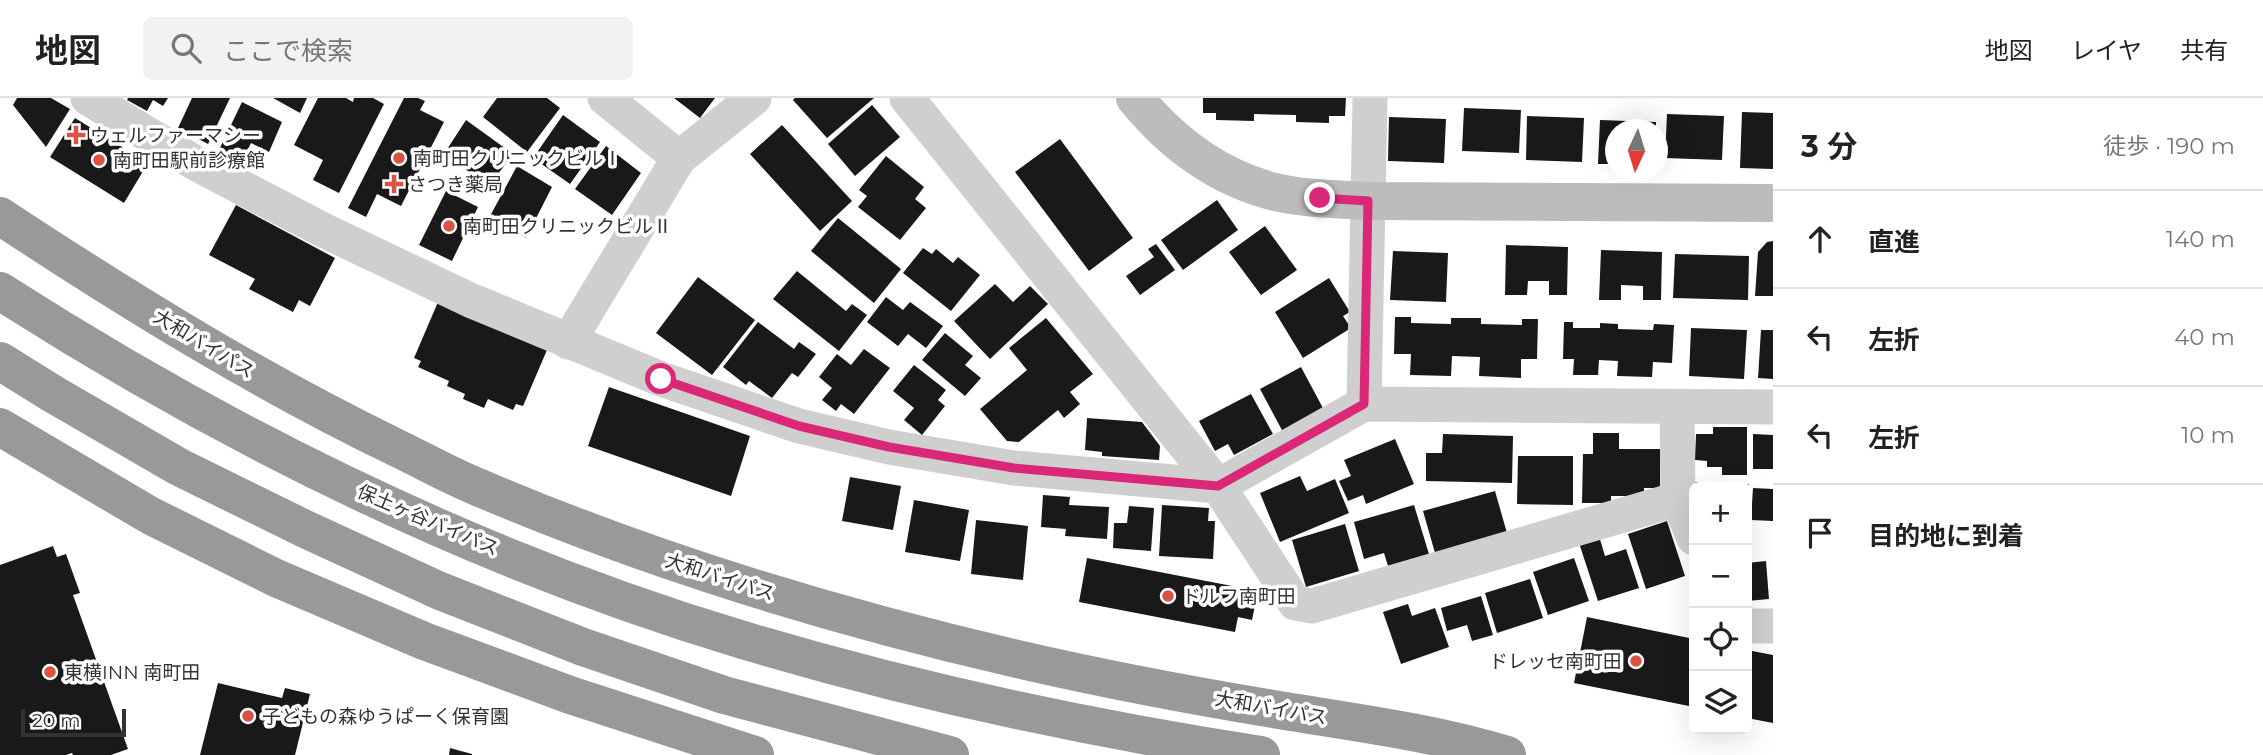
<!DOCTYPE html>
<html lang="ja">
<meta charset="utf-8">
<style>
:root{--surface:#fff;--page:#f2f2f2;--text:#222;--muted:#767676;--line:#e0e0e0}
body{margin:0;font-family:Montserrat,"Noto Sans JP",sans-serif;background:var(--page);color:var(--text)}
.controls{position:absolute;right:21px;bottom:21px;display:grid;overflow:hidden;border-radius:10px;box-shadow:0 7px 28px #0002}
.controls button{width:63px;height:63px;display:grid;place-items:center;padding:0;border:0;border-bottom:2px solid var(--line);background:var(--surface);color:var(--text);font:35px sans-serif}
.compass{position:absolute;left:1605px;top:21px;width:63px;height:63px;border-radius:50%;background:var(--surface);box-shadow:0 7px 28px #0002;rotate:184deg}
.scale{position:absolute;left:21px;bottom:18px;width:105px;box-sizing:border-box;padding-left:7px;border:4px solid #323232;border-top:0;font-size:19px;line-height:24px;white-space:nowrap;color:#323232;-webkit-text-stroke:5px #fff;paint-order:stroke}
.stop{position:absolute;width:21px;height:21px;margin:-16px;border:5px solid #db2777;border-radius:50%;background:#fff}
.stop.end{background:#db2777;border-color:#fff;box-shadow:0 2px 7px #0008}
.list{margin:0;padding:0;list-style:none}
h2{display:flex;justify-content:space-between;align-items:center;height:91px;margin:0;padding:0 28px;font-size:30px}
h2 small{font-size:23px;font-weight:400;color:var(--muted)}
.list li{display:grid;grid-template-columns:46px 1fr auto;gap:21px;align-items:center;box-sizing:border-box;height:98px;padding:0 28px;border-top:2px solid var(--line)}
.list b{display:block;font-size:26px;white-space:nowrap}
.list em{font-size:23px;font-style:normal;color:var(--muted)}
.icon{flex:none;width:38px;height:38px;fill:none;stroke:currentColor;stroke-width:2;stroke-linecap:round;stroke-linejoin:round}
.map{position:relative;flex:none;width:1773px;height:657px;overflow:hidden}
header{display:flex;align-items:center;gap:42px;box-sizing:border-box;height:98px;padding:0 35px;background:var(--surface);border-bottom:2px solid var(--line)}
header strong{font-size:33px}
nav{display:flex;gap:38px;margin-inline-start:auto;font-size:24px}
.search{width:490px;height:63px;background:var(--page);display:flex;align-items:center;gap:18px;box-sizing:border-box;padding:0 24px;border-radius:10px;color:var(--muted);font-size:26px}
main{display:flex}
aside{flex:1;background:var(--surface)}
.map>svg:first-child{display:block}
</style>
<header>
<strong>地図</strong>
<div class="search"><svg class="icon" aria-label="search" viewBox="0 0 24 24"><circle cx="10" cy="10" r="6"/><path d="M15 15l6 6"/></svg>ここで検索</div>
<nav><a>地図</a><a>レイヤ</a><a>共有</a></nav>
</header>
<main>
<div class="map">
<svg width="1773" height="657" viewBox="0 0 1773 657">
<rect width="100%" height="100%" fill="#fff"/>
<path fill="#191919" d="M 17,0 L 51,0 L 70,11 L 46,49 L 13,7 Z
M 128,0 L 168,0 L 163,8 L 153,2 L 147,13 L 127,2 Z
M 192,0 L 230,0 L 208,46 L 178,30 Z
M 273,0 L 307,0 L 300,15 Z
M 318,0 L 346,0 L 353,4 L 354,0 L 373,0 L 384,6 L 339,95 L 313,82 L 323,62 L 294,47 Z
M 404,0 L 418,0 L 425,3 L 420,12 L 444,24 L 401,108 L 377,96 L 366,119 L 348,110 Z
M 497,0 L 547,0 L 560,10 L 527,54 L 483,19 Z
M 674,0 L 715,0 L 700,20 Z
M 795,0 L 874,0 L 827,40 L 793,2 Z
M 1203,0 L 1346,0 L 1345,18 L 1329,18 L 1329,25 L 1296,24 L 1296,17 L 1254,16 L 1254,23 L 1216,22 L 1216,15 L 1203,15 Z
M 242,4 L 282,24 L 269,54 L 251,45 L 241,66 L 218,54 Z
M 872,7 L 900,39 L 855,78 L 828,46 Z
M 1464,10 L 1521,12 L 1519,55 L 1462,53 Z
M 1742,14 L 1773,15 L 1773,71 L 1740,70 Z
M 1667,16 L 1724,18 L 1722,62 L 1665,60 Z
M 563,17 L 600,44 L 570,86 L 533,60 Z
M 1527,18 L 1584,20 L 1582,64 L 1526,62 Z
M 1389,19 L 1446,21 L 1444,65 L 1388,63 Z
M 75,20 L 148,65 L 124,105 L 50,59 Z
M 466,22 L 513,56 L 489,88 L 444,56 Z
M 1600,22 L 1656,24 L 1656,32 L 1616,32 L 1616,66 L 1598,66 Z
M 782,27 L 852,103 L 820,133 L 750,56 Z
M 1060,41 L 1133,140 L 1089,173 L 1015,74 Z
M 606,48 L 641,75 L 612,117 L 575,91 Z
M 886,58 L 924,89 L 915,101 L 926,110 L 900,142 L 858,109 L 867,98 L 859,92 Z
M 517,68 L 552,89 L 526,140 L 489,120 Z
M 446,93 L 478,109 L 452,163 L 419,147 Z
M 1217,102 L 1238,132 L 1183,172 L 1161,142 Z
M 236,107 L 335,160 L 310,208 L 299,202 L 293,214 L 249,191 L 255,181 L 209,157 Z
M 838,120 L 901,171 L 874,205 L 811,153 Z
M 1265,128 L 1297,172 L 1261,197 L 1229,154 Z
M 1773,143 L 1773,198 L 1755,198 L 1758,154 L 1767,144 Z
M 1156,146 L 1175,172 L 1140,197 L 1126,178 L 1154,159 L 1148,151 Z
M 1506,147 L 1568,149 L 1567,197 L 1549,197 L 1549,183 L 1528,183 L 1527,197 L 1505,197 Z
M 923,150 L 932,156 L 936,151 L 953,165 L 958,159 L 980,177 L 951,213 L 903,175 Z
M 1601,152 L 1662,154 L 1661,202 L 1643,202 L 1643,188 L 1621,187 L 1621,202 L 1599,202 Z
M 1393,153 L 1448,155 L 1446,204 L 1390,202 Z
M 1675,156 L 1749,158 L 1748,202 L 1673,200 Z
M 797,173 L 846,213 L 852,206 L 867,217 L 839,253 L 773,201 Z
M 698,179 L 755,222 L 712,277 L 656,235 Z
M 1329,180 L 1350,214 L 1343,218 L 1351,230 L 1303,260 L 1275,214 Z
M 995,186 L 1013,204 L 1030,188 L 1048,206 L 990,261 L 954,223 Z
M 886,199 L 903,212 L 910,204 L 943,228 L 926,250 L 908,236 L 898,248 L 867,224 Z
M 438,204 L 547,252 L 523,308 L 516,306 L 513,312 L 488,301 L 484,310 L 463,301 L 465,296 L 447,288 L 449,283 L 418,269 L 421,263 L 414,260 Z
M 1395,219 L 1411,219 L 1411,225 L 1451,226 L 1451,220 L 1481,220 L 1481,226 L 1522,227 L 1522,221 L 1538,221 L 1537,261 L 1521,261 L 1521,280 L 1479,278 L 1480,259 L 1452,258 L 1451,278 L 1410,277 L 1411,256 L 1394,256 Z
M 1046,220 L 1093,276 L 1070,294 L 1080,306 L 1064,320 L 1058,312 L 1019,344 L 1007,343 L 980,311 L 1027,272 L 1009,250 Z
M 758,224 L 794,251 L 799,244 L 816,256 L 798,279 L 792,275 L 772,300 L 749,283 L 746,287 L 723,269 Z
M 1564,224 L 1573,224 L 1573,230 L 1600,230 L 1600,225 L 1618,226 L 1618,231 L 1653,232 L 1654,226 L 1674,227 L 1672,265 L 1653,264 L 1652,279 L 1617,278 L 1618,263 L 1599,262 L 1598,277 L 1573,277 L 1574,261 L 1563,261 Z
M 1691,230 L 1747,232 L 1744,281 L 1689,278 Z
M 1761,232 L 1773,232 L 1773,281 L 1758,280 Z
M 945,235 L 973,258 L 965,267 L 981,280 L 965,298 L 922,262 Z
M 864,251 L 890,270 L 854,316 L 841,306 L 836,313 L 822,302 L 832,290 L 819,279 L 837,256 L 851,267 Z
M 914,267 L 946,292 L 938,302 L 945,308 L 922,337 L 904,322 L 914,310 L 893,293 Z
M 1301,269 L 1324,312 L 1283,334 L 1260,291 Z
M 609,289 L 750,338 L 731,398 L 588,348 Z
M 1251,296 L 1273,336 L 1234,357 L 1228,346 L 1215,353 L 1199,323 Z
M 1087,320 L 1142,324 L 1160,348 L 1159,362 L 1102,358 L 1102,354 L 1085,352 Z
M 1713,329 L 1747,329 L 1747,377 L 1722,377 L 1722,369 L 1707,369 L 1707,363 L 1695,362 L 1696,336 L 1713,336 Z
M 1593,335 L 1619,335 L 1619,351 L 1660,351 L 1660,390 L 1644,390 L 1644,398 L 1611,398 L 1611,405 L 1582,405 L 1583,356 L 1593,356 Z
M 1443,336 L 1513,338 L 1512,385 L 1426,383 L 1426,355 L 1442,355 Z
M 1753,336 L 1773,337 L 1773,371 L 1753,371 Z
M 1395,341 L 1414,386 L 1366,406 L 1363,397 L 1348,403 L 1339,383 L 1351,378 L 1344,362 Z
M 1518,358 L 1573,358 L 1573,407 L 1517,406 Z
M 1300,378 L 1307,393 L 1335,381 L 1349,415 L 1280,444 L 1260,395 Z
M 850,379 L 901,388 L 893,432 L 842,423 Z
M 1693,384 L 1749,386 L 1749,389 L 1693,389 Z
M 1753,390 L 1773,391 L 1773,423 L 1751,422 Z
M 1495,393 L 1507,435 L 1435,455 L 1423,413 Z
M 1043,397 L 1070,399 L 1069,407 L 1109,409 L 1107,441 L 1065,438 L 1066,431 L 1041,429 Z
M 914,402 L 969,412 L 960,463 L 905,454 Z
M 1162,407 L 1209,410 L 1208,423 L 1215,423 L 1213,461 L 1159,458 Z
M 1414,407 L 1429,456 L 1388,468 L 1384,455 L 1364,461 L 1354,424 Z
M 1129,408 L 1154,410 L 1151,453 L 1113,450 L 1114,425 L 1127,425 Z
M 976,422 L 1028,428 L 1023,482 L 971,476 Z
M 1667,423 L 1685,478 L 1646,491 L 1628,436 Z
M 1345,426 L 1359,473 L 1306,489 L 1292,442 Z
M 1599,438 L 1605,458 L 1626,451 L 1639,490 L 1598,503 L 1579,445 Z
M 53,448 L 57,459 L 66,456 L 80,495 L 73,497 L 128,651 L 111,657 L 73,657 L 72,655 L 66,657 L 0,657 L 0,467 Z
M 1087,460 L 1258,493 L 1252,522 L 1238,519 L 1235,534 L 1079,504 Z
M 1574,460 L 1589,503 L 1548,517 L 1533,474 Z
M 1766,463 L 1769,501 L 1747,503 L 1747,465 Z
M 1530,481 L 1543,520 L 1497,535 L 1485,495 Z
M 1481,498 L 1493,537 L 1472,543 L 1467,527 L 1447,533 L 1441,510 Z
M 1408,506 L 1412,518 L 1435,510 L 1449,549 L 1401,566 L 1383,514 Z
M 1587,519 L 1694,541 L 1694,609 L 1574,585 Z
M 1747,552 L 1773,557 L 1773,625 L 1747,620 Z
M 218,585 L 282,600 L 285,590 L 310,596 L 295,657 L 200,657 Z
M 450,650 L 472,656 L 472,657 L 449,657 Z"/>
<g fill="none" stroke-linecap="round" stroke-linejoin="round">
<path stroke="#cfcfcf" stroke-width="35" d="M 88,0 L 197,66 L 321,131 L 470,202 L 661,281 L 799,328 L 889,349 L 1014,370 L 1218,388 L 1364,306 L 1773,309
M 605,0 L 679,60
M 907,0 L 1218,388 L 1295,505 L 1312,508 L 1678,401
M 568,244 L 679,60 L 754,0
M 1364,306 L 1370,0
M 1677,309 L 1678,401 L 1694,440
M 1747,528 L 1773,528"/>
<path stroke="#bcbcbc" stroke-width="38" d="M 1135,0 C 1171,44 1216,78 1271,93 C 1302,101 1336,101 1368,103 L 1773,105"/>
<path stroke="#999" stroke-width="38" d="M 0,118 C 129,203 260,284 399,351 C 426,364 452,379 480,390 C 652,463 832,518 1013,560 C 1103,581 1194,598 1285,613 C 1360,625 1435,635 1507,657
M 0,193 C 231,341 480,463 743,542 C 913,593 1086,630 1261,657
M 0,263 L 53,296 L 179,369 L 305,431 L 440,493 L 583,549 L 724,597 L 950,657
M 0,329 L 151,418 L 276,480 L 424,543 L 570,597 L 755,657"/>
</g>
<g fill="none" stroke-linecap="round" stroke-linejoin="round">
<path stroke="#db2777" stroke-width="9" d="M 661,281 L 799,328 L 889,349 L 1014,370 L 1218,388 L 1364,306 L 1368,103 L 1320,100"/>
</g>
<g fill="#d95243" stroke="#fff" stroke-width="2.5">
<path d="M72.5 26.5h7v7h7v7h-7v7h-7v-7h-7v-7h7z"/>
<circle cx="399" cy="60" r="7"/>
<circle cx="99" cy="62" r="7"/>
<path d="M390.5 75.5h7v7h7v7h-7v7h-7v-7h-7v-7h7z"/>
<circle cx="449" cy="128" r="7"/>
<circle cx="1168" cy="498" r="7"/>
<circle cx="1636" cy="563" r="7"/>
<circle cx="50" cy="574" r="7"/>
<circle cx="248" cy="618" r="7"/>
</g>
<g text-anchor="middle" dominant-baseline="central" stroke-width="7" stroke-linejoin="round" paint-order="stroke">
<g font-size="19" fill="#323232" stroke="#fff" text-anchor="start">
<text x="90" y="37">ウェルファーマシー</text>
<text x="413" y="60">南町田クリニックビルⅠ</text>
<text x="113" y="62">南町田駅前診療館</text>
<text x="408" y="86">さつき薬局</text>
<text x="463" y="128">南町田クリニックビルⅡ</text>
<text x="1182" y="498">ドルフ南町田</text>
<text x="1622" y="563" text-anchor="end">ドレッセ南町田</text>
<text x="64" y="574">東横INN 南町田</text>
<text x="262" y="618">子どもの森ゆうぱーく保育園</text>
</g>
<g font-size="19" fill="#323232" stroke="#fff">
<text transform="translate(204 246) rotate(31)">大和バイパス</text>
<text transform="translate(428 422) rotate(23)">保土ヶ谷バイパス</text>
<text transform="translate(720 479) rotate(18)">大和バイパス</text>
<text transform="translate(1271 610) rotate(10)">大和バイパス</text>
</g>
</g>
</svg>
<div class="controls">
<button>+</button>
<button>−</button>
<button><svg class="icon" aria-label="locate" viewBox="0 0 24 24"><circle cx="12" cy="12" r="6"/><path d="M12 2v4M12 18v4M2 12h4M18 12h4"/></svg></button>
<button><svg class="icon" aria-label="layers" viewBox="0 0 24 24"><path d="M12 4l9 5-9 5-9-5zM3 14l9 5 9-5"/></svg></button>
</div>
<svg class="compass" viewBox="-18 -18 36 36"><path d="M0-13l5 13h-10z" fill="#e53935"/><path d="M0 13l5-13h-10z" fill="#767676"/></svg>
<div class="scale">20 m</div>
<div class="stop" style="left:661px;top:281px"></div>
<div class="stop end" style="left:1320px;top:100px"></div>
</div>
<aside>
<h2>3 分<small>徒歩 · 190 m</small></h2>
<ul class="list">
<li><svg class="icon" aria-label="ahead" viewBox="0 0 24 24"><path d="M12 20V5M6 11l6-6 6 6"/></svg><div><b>直進</b></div><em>140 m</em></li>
<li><svg class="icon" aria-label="left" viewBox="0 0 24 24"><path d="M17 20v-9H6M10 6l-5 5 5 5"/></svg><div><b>左折</b></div><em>40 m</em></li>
<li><svg class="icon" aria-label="left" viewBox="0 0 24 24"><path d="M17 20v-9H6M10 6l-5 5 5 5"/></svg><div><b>左折</b></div><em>10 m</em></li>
<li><svg class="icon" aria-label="arrive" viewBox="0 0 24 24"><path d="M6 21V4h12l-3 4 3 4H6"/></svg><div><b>目的地に到着</b></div></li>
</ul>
</aside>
</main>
